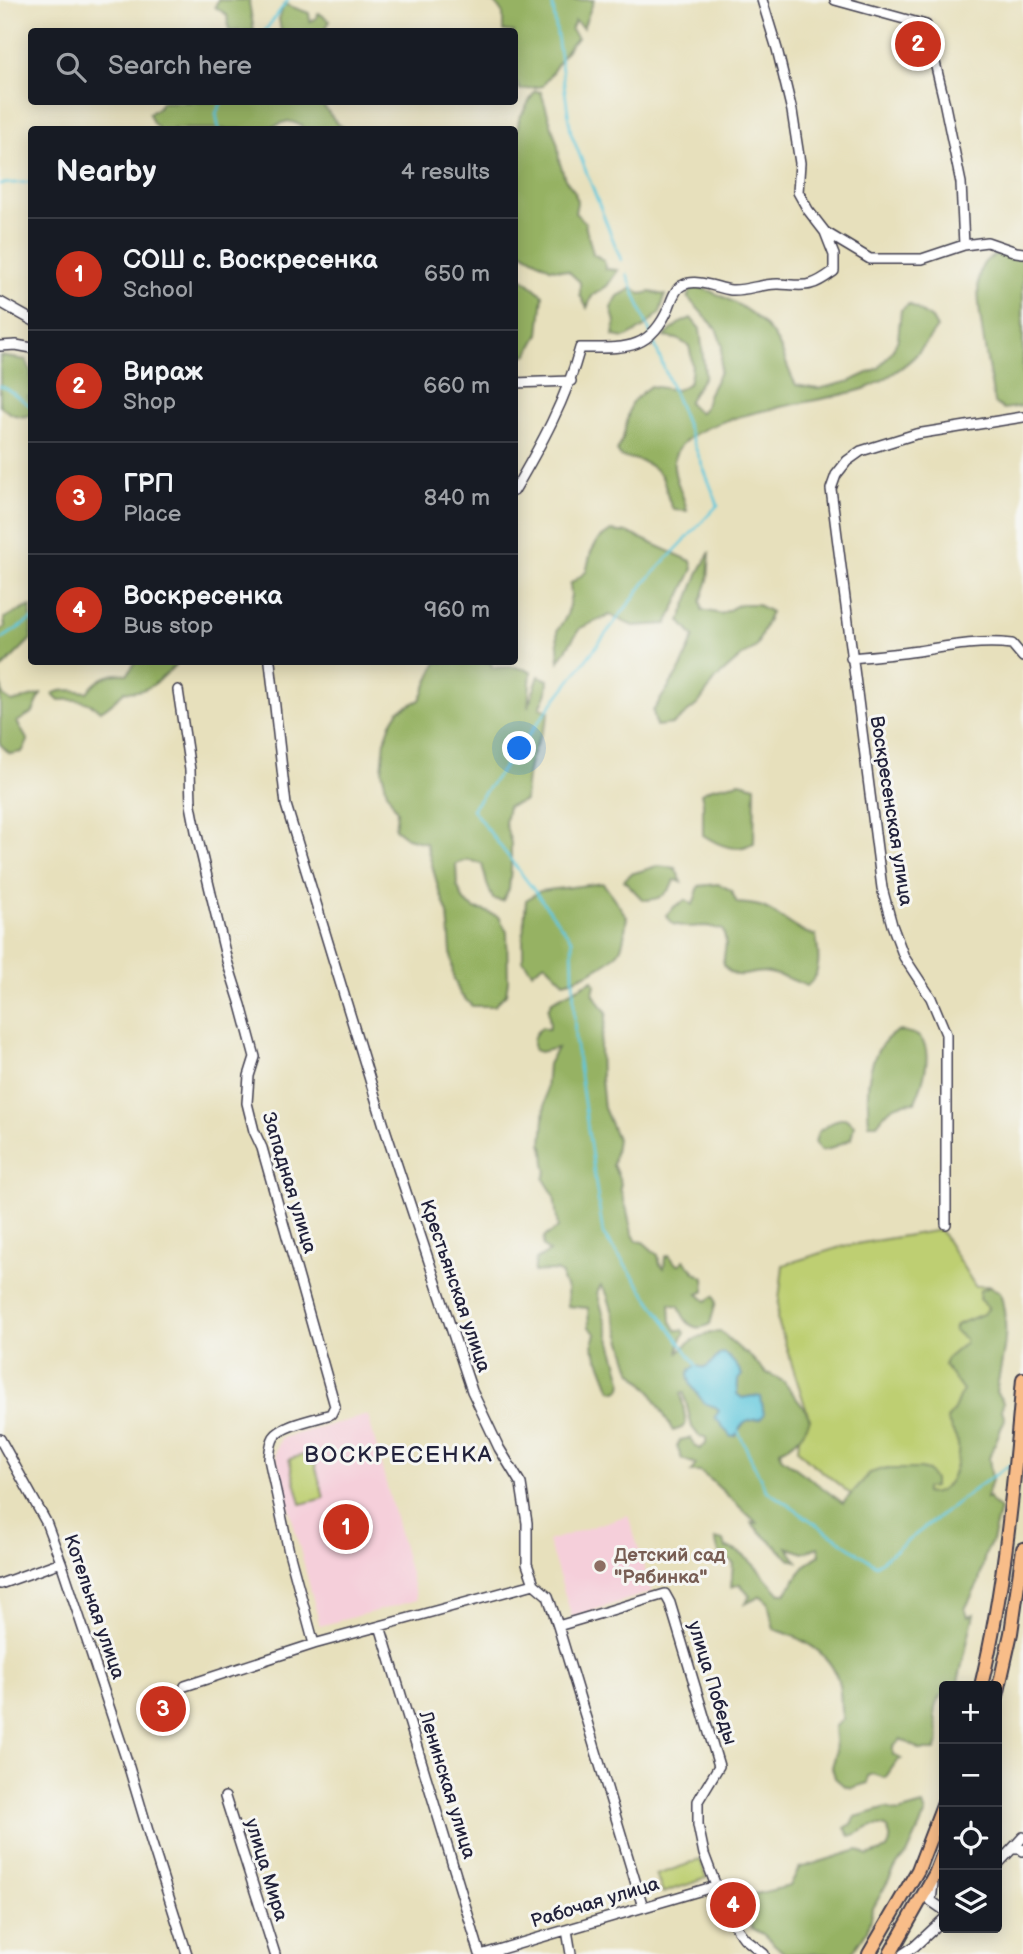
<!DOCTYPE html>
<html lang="en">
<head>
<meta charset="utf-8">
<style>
  body { margin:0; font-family:"Balsamiq Sans",sans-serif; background:#242831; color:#f1f3f6 }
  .controls { position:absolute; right:21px; bottom:21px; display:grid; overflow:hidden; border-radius:7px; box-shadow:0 4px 18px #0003 }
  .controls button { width:63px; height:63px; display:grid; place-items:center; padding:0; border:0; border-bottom:2px solid #363941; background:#171b24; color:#f1f3f6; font:35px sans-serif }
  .you { position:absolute; left:520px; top:749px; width:24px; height:24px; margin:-18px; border:5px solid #fff; border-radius:50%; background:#1a73e8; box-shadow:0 0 0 10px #1a73e833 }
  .badge { display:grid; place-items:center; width:46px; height:46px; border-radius:50%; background:#c8321e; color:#fff; font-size:23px; font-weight:700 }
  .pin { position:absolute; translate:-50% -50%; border:4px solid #fff; box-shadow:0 2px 7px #0006 }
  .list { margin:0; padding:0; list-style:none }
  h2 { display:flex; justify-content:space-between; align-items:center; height:91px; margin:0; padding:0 28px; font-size:30px }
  h2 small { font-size:23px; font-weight:400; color:#9ea1a6 }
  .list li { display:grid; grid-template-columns:46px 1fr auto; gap:21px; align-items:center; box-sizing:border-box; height:112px; padding:0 28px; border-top:2px solid #363941 }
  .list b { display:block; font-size:26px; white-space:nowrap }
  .list p { margin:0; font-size:23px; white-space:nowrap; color:#9ea1a6 }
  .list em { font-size:23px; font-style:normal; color:#9ea1a6 }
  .icon { flex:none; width:38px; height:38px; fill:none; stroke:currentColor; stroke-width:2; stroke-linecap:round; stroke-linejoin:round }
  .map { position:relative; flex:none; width:1023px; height:1954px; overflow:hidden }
  .search { position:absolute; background:#171b24; box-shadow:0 4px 18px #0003; left:28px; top:28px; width:490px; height:77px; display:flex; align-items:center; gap:18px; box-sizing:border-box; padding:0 24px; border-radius:7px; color:#9ea1a6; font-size:26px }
  .panel { position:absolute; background:#171b24; box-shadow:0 4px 18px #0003; left:28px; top:126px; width:490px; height:539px; border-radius:7px }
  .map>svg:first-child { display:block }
  .built { fill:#f5cfda }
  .green { fill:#becf72; stroke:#707856; stroke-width:2 }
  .forest { fill:#96b264; stroke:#5c6a50; stroke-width:2; fill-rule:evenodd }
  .water { fill:#5fc7dc; stroke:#40748c; stroke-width:2 }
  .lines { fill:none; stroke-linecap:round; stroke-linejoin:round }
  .stream { stroke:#5fc7dc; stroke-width:2.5 }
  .minor-casing { stroke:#403e4e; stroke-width:12 }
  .major-casing { stroke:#403e4e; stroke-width:16 }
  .minor { stroke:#fff; stroke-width:9 }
  .major { stroke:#f8bd89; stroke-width:12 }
  .education-dot { fill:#8d6e63; stroke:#f6f6f2; stroke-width:2.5 }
  .labels { text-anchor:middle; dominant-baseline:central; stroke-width:6; stroke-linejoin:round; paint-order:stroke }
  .street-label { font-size:19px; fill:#22223b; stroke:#f6f6f2 }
  .education-label { font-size:19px; font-weight:bold; fill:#785e54; stroke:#f6f6f2; text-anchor:start }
  .quarter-label { font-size:23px; letter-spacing:2px; fill:#22223b; stroke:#f6f6f2 }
</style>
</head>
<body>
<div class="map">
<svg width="1023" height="1954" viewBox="0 0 1023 1954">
  <rect width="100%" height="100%" fill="#f6f6f2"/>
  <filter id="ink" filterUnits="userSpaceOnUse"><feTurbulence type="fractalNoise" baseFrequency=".0143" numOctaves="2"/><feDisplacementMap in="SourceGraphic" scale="14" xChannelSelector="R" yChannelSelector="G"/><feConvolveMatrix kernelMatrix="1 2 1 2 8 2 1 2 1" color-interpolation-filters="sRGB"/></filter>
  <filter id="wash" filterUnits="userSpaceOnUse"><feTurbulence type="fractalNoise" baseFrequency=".00686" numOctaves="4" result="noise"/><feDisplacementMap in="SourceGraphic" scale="28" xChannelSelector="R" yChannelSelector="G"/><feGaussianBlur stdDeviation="1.57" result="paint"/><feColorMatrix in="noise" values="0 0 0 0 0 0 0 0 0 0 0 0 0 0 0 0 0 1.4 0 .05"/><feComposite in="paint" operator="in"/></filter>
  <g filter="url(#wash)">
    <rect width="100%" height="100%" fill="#e7e0bc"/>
    <path class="built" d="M368 1415 417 1600 320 1626 275 1453 281 1438Z
      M628 1515 652 1592 572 1617 548 1541Z"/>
    <path class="green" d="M940 1230 975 1286H991L998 1295 964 1478 938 1508 852 1495 808 1460 798 1450 800 1427 808 1415 777 1318 783 1265 844 1246Z
      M312 1453 324 1498 301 1504 289 1459Z
      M700 1860 707 1878 663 1893 656 1875Z"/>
    <path class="forest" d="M218 0H250L249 3 254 31H229L227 15 215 7Z
      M480 0H594L583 28 575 21 571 30 578 38 570 45 543 86 520 90 515 79 514 32 503 31V14L495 3Z
      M284 4 309 13 310 21 315 19 319 13 330 21 324 31H281L279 19Z
      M535 91 541 92 558 146 559 160 565 179 575 192 577 202 575 213 585 222C586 234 591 242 593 254L604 260 605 269 618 270 607 286 592 296 587 308 580 295V282L568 271 550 268 521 251 515 256V145L519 119Z
      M161 102H319C330 111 333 123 345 129H303L302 125 288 121 265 129H159L153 123 149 114 159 107Z
      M1001 253 1023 260V406L1004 409 994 403C991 375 971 291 981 269 985 259 991 257 1001 253Z
      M515 269 518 275 543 295 539 334 528 354 515 359Z
      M699 287C731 298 766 317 781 349 786 361 789 373 796 385L818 389 851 381 879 368 892 351 898 339 901 310 909 304 932 319 937 328C930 337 924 346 917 354 907 365 882 382 869 387 830 404 681 411 674 460 672 477 684 494 687 511L674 510C667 500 668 496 665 485 660 465 639 459 621 457L617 451 623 438 631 403 650 386 677 390 689 383C693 370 693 359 689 346L677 339 664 337 678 324 691 318 700 329 705 375 688 402 699 413 705 407 708 395 720 372 722 345 716 328 688 298 692 288Z
      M633 288 641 294 651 292 665 295 660 313 643 328 625 338 613 336 615 322 611 308 618 296Z
      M0 356 26 360 31 371V395L28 396 31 402V415C19 419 10 414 0 406Z
      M611 531 629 533 691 561 693 569 667 624 633 626 610 615 580 628 559 661 557 631 567 615 571 595 570 584 586 572 591 552 598 540Z
      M710 552 708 580 701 601 702 610 721 614 740 604H756L771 612 756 647 741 657 716 679 698 704 673 724 656 726 653 711 681 668 694 637 680 621 699 572Z
      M31 606V639L0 670V630L5 627 4 618Z
      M135 662H178C163 677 149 695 125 691 116 698 111 706 100 711 87 699 75 699 58 700L52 694C62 688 76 691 87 692 99 678 110 672 128 674Z
      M437 662H491L492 668 515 667 531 671 528 707 539 676 548 680 547 692 540 708 549 711C548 723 542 731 537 742 528 764 526 778 525 801L508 806 505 823 511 843V868L509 889 503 901 493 899 487 884 482 864 468 860 456 864 457 885 464 901 475 909 485 911 499 917 507 932 508 981 506 994 494 1006H472L460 994 453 977 448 914 438 887 426 843 407 838 395 829 397 811 387 792 382 771 385 740 391 723 399 710 420 700Z
      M0 677 3 696 12 702 41 694 33 712 17 722 28 741 22 752 10 754 0 744Z
      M740 782 755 786 754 843C735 853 720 846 703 835V802L701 793 712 788Z
      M657 866 675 868 682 882 675 880C666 896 661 900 643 900L624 880 631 874Z
      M603 883 627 917C625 927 625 943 619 951 609 965 580 978 564 982L545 963 532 972 523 960V939L526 900 540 891Z
      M718 884 731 890 737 903C746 904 757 904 765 908 784 917 795 931 816 936 819 954 822 974 807 986 795 981 782 975 769 973 747 968 742 986 723 965L726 942 723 930 707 926 687 927 673 924 666 915 675 906 686 900 693 905 699 886Z
      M593 980 595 985 593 993 601 1006 607 1012 600 1046 601 1078 604 1108 617 1139 613 1165 621 1183 620 1188 627 1210 632 1233 637 1241 643 1242 658 1255 660 1265 664 1268 665 1257 669 1255 676 1264H680L684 1260 696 1273 704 1278 705 1291 698 1294 706 1301 714 1296 716 1302 710 1324C693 1334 684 1321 679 1306L670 1304 671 1321 676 1330H683L685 1333 680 1342 678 1354C687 1341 704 1334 720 1331L743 1352 749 1355 766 1373 772 1375 784 1382 806 1411 810 1419C804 1435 795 1443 780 1450L781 1457 843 1503 870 1473 882 1469H920L928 1471 934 1480V1487L925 1488V1493C949 1498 960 1464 958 1444 957 1438 949 1427 947 1419 958 1409 955 1401 963 1391L944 1365 947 1358 965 1343V1339L954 1331 956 1325 983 1314 989 1308 979 1299 980 1290 990 1287 1000 1292C1011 1331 1003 1354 996 1392L1003 1402 1002 1410 1005 1419 989 1458 992 1480 986 1498 989 1497 992 1503 1000 1509 992 1541 985 1555 979 1582 965 1609 968 1616 974 1614 957 1686H944V1693L942 1694C923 1719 948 1727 935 1750H920L901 1739 893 1747V1755L901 1759 897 1761 885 1778 873 1774 868 1776V1783L851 1788 843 1785 835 1778 832 1767 836 1753 834 1727 843 1719C839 1708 842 1696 839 1685 833 1653 802 1638 774 1629L768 1602 761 1596 745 1604 750 1596 740 1584 731 1587 733 1563 719 1553 715 1539 724 1541 726 1548C746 1549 766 1580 779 1593H786C796 1578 804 1563 820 1555L818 1547 803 1553 787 1547 797 1561 790 1559 757 1529 751 1522 757 1523 712 1481 700 1472H691L696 1464 682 1459 677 1447 680 1440 690 1438 694 1444 700 1449 706 1444V1437L699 1436 692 1427 684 1393H681L686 1423 682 1428 673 1431 650 1390 631 1370 607 1294 601 1286 597 1292 622 1380 621 1388 617 1391 611 1390 600 1362 592 1346 596 1334 589 1327 588 1308 568 1306 567 1288 562 1280V1274L556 1271 534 1272 536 1260 549 1252 543 1246 544 1237 558 1228 554 1195 544 1179 547 1171C543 1162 546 1153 542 1144L548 1064 557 1048 540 1052 534 1050C531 1039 534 1034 542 1027L548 1030 550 1026 548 1009 552 1001ZM720 1354 738 1380 737 1394 742 1398 753 1396 760 1419C746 1420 741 1423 736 1436L716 1406 696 1366 705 1368 711 1364Z
      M897 1031C905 1032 914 1032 919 1037 935 1050 922 1086 915 1102 893 1103 890 1107 877 1124H869C867 1097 865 1064 884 1042 887 1038 893 1034 897 1031Z
      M845 1118 854 1125 851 1139 830 1149 820 1151 815 1142 818 1132 836 1120Z
      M923 1805 926 1813 907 1855 898 1863 872 1910 867 1931 851 1954H785L763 1934 752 1928 748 1918 738 1905 743 1897 790 1886 799 1868 858 1850 868 1856 887 1849C892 1841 891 1835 886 1827 867 1822 865 1833 850 1836L845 1828 851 1824 855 1817 887 1808 898 1812Z"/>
    <path class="water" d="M725 1353 737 1366 742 1375 738 1380 737 1394 742 1398 753 1396 761 1397 764 1415 760 1419C746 1420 741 1423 736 1436L731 1437 715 1417 719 1411 716 1407 704 1403 691 1385 688 1376 690 1370 696 1366 705 1368 711 1364 720 1354Z"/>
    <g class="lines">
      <path class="stream" d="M552 0 571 133 621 260
        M264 32 288 0
        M219 130 216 113 222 102
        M0 184 32 182
        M627 274 718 505 647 580 472 809 572 940 575 1040 603 1234 697 1366
        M0 386 7 389 32 407
        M0 640 32 619
        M738 1431 766 1490 876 1565 979 1486 1011 1464"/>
    </g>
  </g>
  <g filter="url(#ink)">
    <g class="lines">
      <g class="minor-casing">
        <path id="minor" d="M835 0 926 25 943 96 961 183 964 245
          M825 232 870 259H922L964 245 987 242 1016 252 1023 253
          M0 302 32 320
          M0 346 16 345 32 348
          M514 383 571 381
          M514 491C541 445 566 400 580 348 623 348 650 352 669 307 672 299 675 288 683 285 697 278 717 288 731 290 747 291 763 283 779 284 788 284 801 287 811 284 819 282 827 276 834 271V255L825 232 808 210 798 192 800 163 792 111 777 49 762 0
          M851 658C874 656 896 654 918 651 949 646 981 640 1012 644L1023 657
          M270 662 286 805 385 1129 472 1391 499 1448 521 1484 527 1523V1564L534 1584 548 1596 558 1626 643 1907
          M178 690 190 770 191 805 196 831 227 961 241 1005 255 1057 249 1076 247 1103 254 1131 262 1148 335 1406 331 1414C316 1419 282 1425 274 1437 270 1444 270 1451 269 1459L289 1552 314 1644
          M946 1224V1034L931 998 904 957 892 925 882 888 831 489 836 475 847 461 861 451 916 434 1023 417
          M0 1439 46 1522 61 1562 128 1764 151 1841 187 1954
          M0 1584 61 1562
          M380 1626 480 1954
          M558 1626 665 1594 670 1603 719 1766 698 1801V1825L704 1854 716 1886 722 1892 733 1923 744 1938 764 1954
          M185 1686 314 1644 534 1584
          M225 1797 275 1954
          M1012 1849 1023 1837
          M997 1865 1012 1849H1022L1023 1851
          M933 1884 931 1901 944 1910
          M567 1930 571 1954
          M484 1954 716 1886
          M903 1954 915 1946 944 1919"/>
      </g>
      <g class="major-casing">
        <path id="major" d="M981 1686C1005 1586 1014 1482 1023 1379
          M997 1696 1011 1633 1023 1549
          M869 1954 918 1870 944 1802
          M890 1954 935 1874 944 1851"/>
      </g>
      <use href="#minor" class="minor"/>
      <use href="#major" class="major"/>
    </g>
  </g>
  <circle class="education-dot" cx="600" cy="1566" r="7"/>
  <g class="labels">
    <g class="street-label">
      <text transform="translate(891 811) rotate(81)">Воскресенская улица</text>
      <text transform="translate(289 1183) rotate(73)">Западная улица</text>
      <text transform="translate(455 1286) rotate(71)">Крестьянская улица</text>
      <text transform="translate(94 1607) rotate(71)">Котельная улица</text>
      <text transform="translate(712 1683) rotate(73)">улица Победы</text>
      <text transform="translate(447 1785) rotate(73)">Ленинская улица</text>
      <text transform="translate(266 1870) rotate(73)">улица Мира</text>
      <text transform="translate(595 1903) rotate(-17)">Рабочая улица</text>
    </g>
    <g class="education-label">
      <text x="614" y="1555">Детский сад<tspan x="614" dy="22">"Рябинка"</tspan></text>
    </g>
    <g class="quarter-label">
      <text x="399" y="1455">ВОСКРЕСЕНКА</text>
    </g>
  </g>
</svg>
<div class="controls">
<button>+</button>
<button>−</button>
<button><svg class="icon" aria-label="locate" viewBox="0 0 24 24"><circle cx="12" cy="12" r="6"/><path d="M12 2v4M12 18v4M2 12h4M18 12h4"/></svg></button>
<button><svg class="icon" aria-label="layers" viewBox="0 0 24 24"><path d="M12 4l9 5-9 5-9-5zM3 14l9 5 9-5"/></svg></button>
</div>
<div class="you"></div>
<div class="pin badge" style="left:346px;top:1527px">1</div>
<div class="pin badge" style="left:918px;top:44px">2</div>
<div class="pin badge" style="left:163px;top:1709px">3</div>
<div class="pin badge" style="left:733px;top:1905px">4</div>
<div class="search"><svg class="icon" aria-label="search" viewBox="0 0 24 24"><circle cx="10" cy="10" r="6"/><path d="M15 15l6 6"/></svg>Search here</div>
<section class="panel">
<h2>Nearby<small>4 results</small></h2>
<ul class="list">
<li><span class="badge">1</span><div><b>СОШ с. Воскресенка</b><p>School</p></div><em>650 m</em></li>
<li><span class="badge">2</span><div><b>Вираж</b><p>Shop</p></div><em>660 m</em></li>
<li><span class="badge">3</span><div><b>ГРП</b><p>Place</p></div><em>840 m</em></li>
<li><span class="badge">4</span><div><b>Воскресенка</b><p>Bus stop</p></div><em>960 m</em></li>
</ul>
</section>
</div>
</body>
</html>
